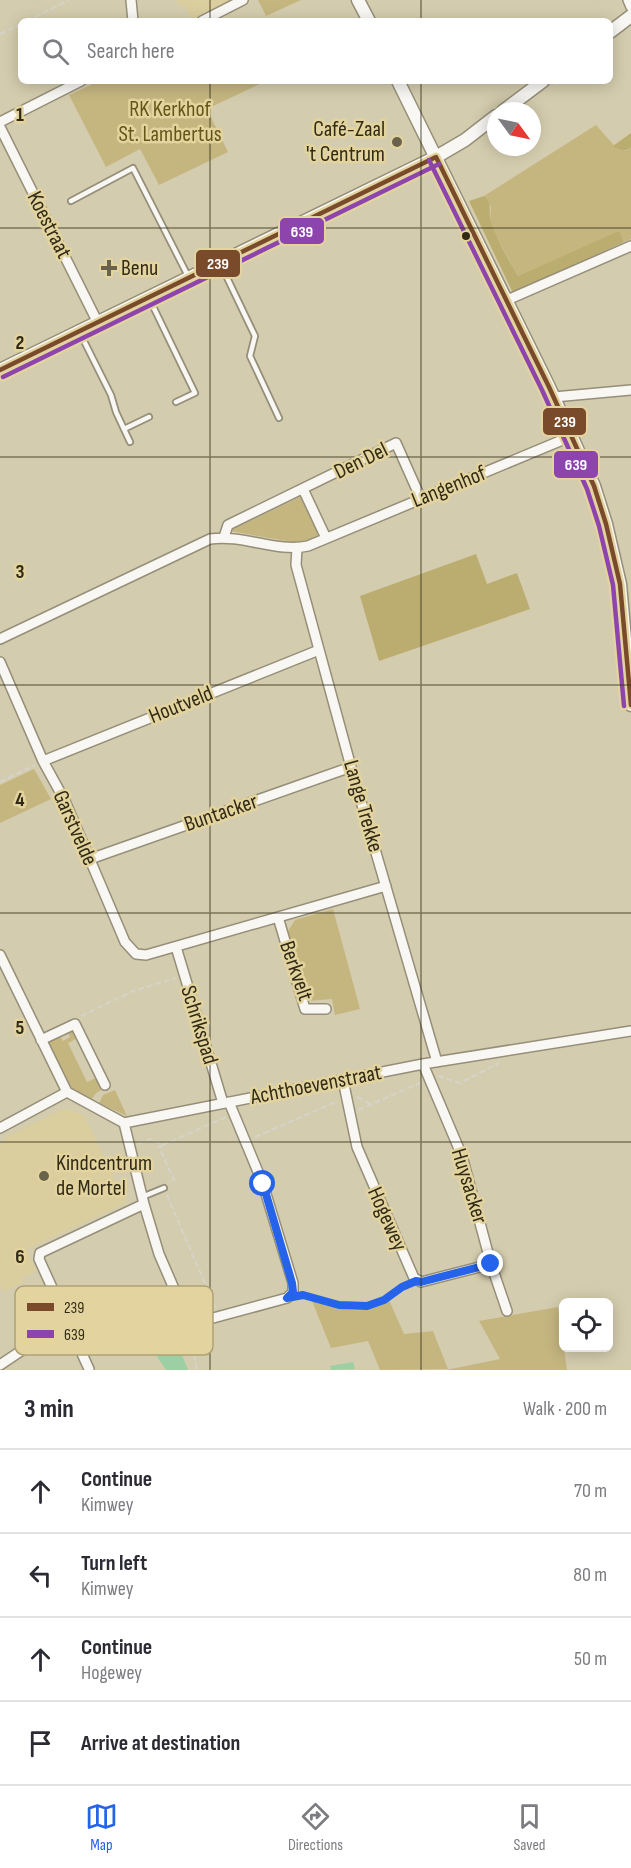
<!DOCTYPE html>
<html lang="en">
<head>
<meta charset="utf-8">
<style>
  body { margin:0; font-family:"Sofia Sans Condensed",sans-serif; background:#f7f7f7; color:#2b2b33 }
  .controls { position:absolute; right:18px; bottom:18px; display:grid; overflow:hidden; border-radius:9px; box-shadow:0 3px 15px #0003 }
  .controls button { width:54px; height:54px; display:grid; place-items:center; padding:0; border:0; border-bottom:2px solid #e1e1e2; background:#fff; color:#2b2b33; font:30px sans-serif }
  .compass { position:absolute; left:487px; top:102px; width:54px; height:54px; border-radius:50%; background:#fff; box-shadow:0 3px 15px #0003; rotate:123deg }
  .stop { position:absolute; width:18px; height:18px; margin:-14px; border:4px solid #2563eb; border-radius:50%; background:#fff }
  .stop.end { background:#2563eb; border-color:#fff; box-shadow:0 2px 6px #0008 }
  .list { margin:0; padding:0; list-style:none }
  h2 { display:flex; justify-content:space-between; align-items:center; height:78px; margin:0; padding:0 24px; font-size:26px }
  h2 small { font-size:20px; font-weight:400; color:#7c7c81 }
  .list li { display:grid; grid-template-columns:39px 1fr auto; gap:18px; align-items:center; box-sizing:border-box; height:84px; padding:0 24px; border-top:2px solid #e1e1e2 }
  .list b { display:block; font-size:22px; white-space:nowrap }
  .list p { margin:0; font-size:20px; white-space:nowrap; color:#7c7c81 }
  .list em { font-size:20px; font-style:normal; color:#7c7c81 }
  .icon { flex:none; width:33px; height:33px; fill:none; stroke:currentColor; stroke-width:2; stroke-linecap:round; stroke-linejoin:round }
  .map { position:relative; flex:none; width:631px; height:1370px; overflow:hidden }
  .search { position:absolute; background:#fff; box-shadow:0 3px 15px #0003; left:18px; right:18px; top:18px; height:66px; display:flex; align-items:center; gap:15px; box-sizing:border-box; padding:0 21px; border-radius:9px; color:#7c7c81; font-size:22px }
  .sheet { height:414px; background:#fff }
  nav { display:flex; justify-content:space-around; align-items:center; box-sizing:border-box; height:84px; border-top:2px solid #e1e1e2; background:#fff; font-size:16px; color:#7c7c81 }
  nav a { display:grid; justify-items:center; gap:3px }
  nav .on { color:#2563eb }
  .map>svg:first-child { display:block }
  .built { fill:#dacd9e }
  .green { fill:#c5b680 }
  .forest { fill:#bbac70 }
  .water { fill:#9cd0a4 }
  .lines { fill:none; stroke-linecap:round; stroke-linejoin:round }
  .service-casing { stroke:#958e78; stroke-width:8 }
  .minor-casing { stroke:#958e78; stroke-width:12 }
  .tertiary-casing { stroke:#958e78; stroke-width:15 }
  .path { stroke:#d6d3c9; stroke-width:2; stroke-dasharray:6 3; stroke-linecap:butt }
  .service { stroke:#f9f7f3; stroke-width:4.5 }
  .minor { stroke:#f9f7f3; stroke-width:9 }
  .tertiary { stroke:#f9f7f3; stroke-width:12 }
  .bus-1-casing { stroke:#e3d49f; stroke-width:9 }
  .bus-2-casing { stroke:#e3d49f; stroke-width:9 }
  .bus-1 { stroke:#7a4b2a; stroke-width:4.5 }
  .bus-2 { stroke:#8e44ad; stroke-width:4.5 }
  .route { stroke:#2563eb; stroke-width:8 }
  .grid { fill:none; stroke:#312b16; stroke-width:1.5; stroke-opacity:0.55 }
  .poi-dot { fill:#6a634b; stroke:#e3d49f; stroke-width:2 }
  .bus-dot { fill:#312b16; stroke:#e3d49f; stroke-width:2 }
  .labels { text-anchor:middle; dominant-baseline:central; stroke-width:5; stroke-linejoin:round; paint-order:stroke }
  .park-label { font-size:22px; fill:#655617; stroke:#e3d49f }
  .poi-label { font-size:22px; fill:#312b16; stroke:#e3d49f; text-anchor:start }
  .street-label { font-size:22px; fill:#312b16; stroke:#e3d49f }
  .key { fill:#e3d49f; stroke:#aea176; stroke-width:1.5 }
  .key-label { font-size:16px; fill:#312b16 }
  .grid-label { font-size:20px; text-anchor:middle; font-weight:bold; fill:#312b16; stroke:#e3d49f; stroke-width:5; stroke-linejoin:round; paint-order:stroke }
  .line-badge { stroke:#e3d49f; stroke-width:2 }
  .badge-label { font-size:16px; text-anchor:middle; font-weight:bold; fill:#fff }
</style>
</head>
<body>
<div class="map">
<svg width="631" height="1370" viewBox="0 0 631 1370">
  <rect width="100%" height="100%" fill="#d4ccae"/>
  <path class="built" d="M176 0H232L193 21 184 5 180 7Z
    M69 1109 84 1116 126 1203 27 1249 36 1271 22 1278 24 1282 3 1292 0 1285V1145L4 1143 5 1138 59 1111Z"/>
  <path class="green" d="M258 0H301L266 16Z
    M99 81H266L207 109 228 152 159 185 140 149 106 167 69 95Z
    M596 125 618 150 626 151 631 147V239L624 242 619 232 518 276 496 236 490 220 491 207 484 196Z
    M302 496 320 535 303 542H292L231 531V530Z
    M34 769 51 799 0 823V785Z
    M333 909 360 1009 335 1015 332 999 309 1001 288 931 295 920Z
    M71 1031 75 1032 76 1039 68 1043 87 1082 96 1078 101 1090 96 1093 92 1099 73 1090 69 1085 48 1042 60 1036 63 1041 70 1037 68 1032Z
    M115 1090 127 1116 99 1103 103 1095Z
    M389 1300 404 1334 433 1331 448 1369 380 1370 368 1341 331 1348 312 1301C341 1307 360 1319 389 1300Z
    M558 1307 567 1370H446L500 1359 479 1321Z"/>
  <path class="forest" d="M631 133V147C624 153 620 151 613 146Z
    M484 196C494 205 487 211 491 222 497 241 508 258 518 276L619 231 624 242 513 293 469 201Z
    M476 554 487 584 517 573 530 609 379 661 360 596Z"/>
  <path class="water" d="M173 1332 188 1370H166L150 1346Z
    M353 1362 355 1369 331 1370 330 1366Z"/>
  <g class="lines">
    <g class="service-casing">
      <path id="service" d="M71 201 133 168 188 276
        M220 263 255 336 250 356 279 418
        M149 298 195 393 176 402
        M80 333 111 395 116 412 130 442
        M124 429 149 417
        M142 1197 164 1188"/>
    </g>
    <g class="minor-casing">
      <path id="minor" d="M131 0 133 21
        M628 0 631 7
        M202 21 243 0
        M0 122 81 81
        M0 127 98 323
        M507 300 631 246
        M554 397 631 390
        M303 489 326 538
        M224 537 228 525 396 443 421 499
        M297 548 296 565 351 767 437 1062
        M0 639 210 539C243 534 277 553 308 546L572 436
        M0 662 43 761 65 801 125 942 136 954 146 955 386 886
        M43 761 319 650
        M90 859 351 767
        M278 917 305 1009H326
        M176 947 223 1103
        M0 955 67 1092 124 1123 423 1064 631 1031
        M41 1040 75 1024 105 1085
        M423 1064 462 1156 491 1264 507 1311
        M343 1080 357 1147 414 1278 421 1282 491 1264
        M124 1123 144 1204 159 1254 185 1314 192 1320 202 1321 287 1298 293 1292V1283L263 1184 229 1102
        M0 1128 67 1092
        M0 1365 67 1320
        M89 1369 39 1259 40 1253 144 1204"/>
    </g>
    <g class="tertiary-casing">
      <path id="tertiary" d="M358 0 369 21
        M610 32 631 16
        M398 81 549 387 594 486 606 524 620 584 631 705
        M503 111 543 81
        M0 370 436 157 465 140 496 116"/>
    </g>
    <path class="path" d="M27 21 69 0
      M0 34 21 24
      M555 85 560 81
      M0 782 35 765
      M81 1016 133 991 176 978
      M438 1076 460 1083 499 1063
      M357 1097 371 1104
      M358 1110 422 1082
      M255 1137 338 1101
      M138 1144 150 1139 163 1145 226 1117
      M163 1145 159 1147 174 1180 169 1182
      M167 1195 216 1309
      M302 1295C329 1300 357 1316 385 1300 393 1295 400 1288 408 1284
      M192 1328 191 1338 197 1370"/>
    <use href="#service" class="service"/>
    <use href="#minor" class="minor"/>
    <use href="#tertiary" class="tertiary"/>
    <g class="bus-1-casing">
      <path id="bus-1" d="M436 157 549 387 594 486 606 524 620 584 631 705
        M0 370 436 157"/>
    </g>
    <g class="bus-2-casing">
      <path id="bus-2" d="M429 160 542 390 587 489 599 526 613 585 624 706
        M3 377 439 164"/>
    </g>
    <use href="#bus-1" class="bus-1"/>
    <use href="#bus-2" class="bus-2"/>
  </g>
  <g class="lines">
    <path class="route" d="M263 1184 292 1283 293 1292 287 1298 303 1295 339 1305 367 1306 384 1300 402 1287 416 1281 421 1282 491 1264"/>
  </g>
  <path class="grid" d="M210 0V21M421 0V21M210 81V1370M421 81V1370M0 228H631M0 457H631M0 685H631M0 913H631M0 1142H631"/>
  <g class="poi-dot">
    <circle cx="397" cy="142" r="6"/>
    <path d="M106 259h6v6h6v6h-6v6h-6v-6h-6v-6h6z"/>
    <circle cx="44" cy="1176" r="6"/>
  </g>
  <circle class="bus-dot" cx="466" cy="236" r="5"/>
  <g class="labels">
    <g class="park-label">
      <text x="170" y="109">RK Kerkhof<tspan x="170" dy="25">St. Lambertus</tspan></text>
    </g>
    <g class="poi-label">
      <text x="385" y="129" text-anchor="end">Café-Zaal<tspan x="385" dy="25">'t Centrum</tspan></text>
      <text x="121" y="268">Benu</text>
      <text x="56" y="1163">Kindcentrum<tspan x="56" dy="25">de Mortel</tspan></text>
    </g>
    <g class="street-label">
      <text transform="translate(49 225) rotate(63)">Koestraat</text>
      <text transform="translate(361 461) rotate(-26)">Den Del</text>
      <text transform="translate(449 487) rotate(-22)">Langenhof</text>
      <text transform="translate(181 705) rotate(-22)">Houtveld</text>
      <text transform="translate(363 806) rotate(74)">Lange Trekke</text>
      <text transform="translate(221 813) rotate(-19)">Buntacker</text>
      <text transform="translate(75 828) rotate(66)">Garstvelde</text>
      <text transform="translate(296 971) rotate(71)">Berkvelt</text>
      <text transform="translate(199 1025) rotate(73)">Schrikspad</text>
      <text transform="translate(316 1085) rotate(-11)">Achthoevenstraat</text>
      <text transform="translate(469 1186) rotate(73)">Huysacker</text>
      <text transform="translate(387 1219) rotate(66)">Hogewey</text>
    </g>
  </g>
  <rect x="15" y="1286" width="198" height="69" rx="9" class="key"/>
  <rect x="27" y="1303" width="27" height="8" fill="#7a4b2a"/>
  <rect x="27" y="1330" width="27" height="8" fill="#8e44ad"/>
  <g class="key-label">
    <text x="64" y="1313">239</text>
    <text x="64" y="1340">639</text>
  </g>
  <g class="grid-label">
    <text x="20" y="121">1</text>
    <text x="20" y="349">2</text>
    <text x="20" y="578">3</text>
    <text x="20" y="806">4</text>
    <text x="20" y="1034">5</text>
    <text x="20" y="1263">6</text>
  </g>
  <g class="line-badge">
    <rect x="279" y="217" width="46" height="28" rx="6" fill="#8e44ad"/>
    <rect x="195" y="249" width="46" height="29" rx="6" fill="#7a4b2a"/>
    <rect x="542" y="407" width="45" height="29" rx="6" fill="#7a4b2a"/>
    <rect x="553" y="450" width="46" height="29" rx="6" fill="#8e44ad"/>
  </g>
  <g class="badge-label">
    <text x="302" y="237">639</text>
    <text x="218" y="269">239</text>
    <text x="565" y="427">239</text>
    <text x="576" y="470">639</text>
  </g>
</svg>
<div class="controls">
<button><svg class="icon" aria-label="locate" viewBox="0 0 24 24"><circle cx="12" cy="12" r="6"/><path d="M12 2v4M12 18v4M2 12h4M18 12h4"/></svg></button>
</div>
<svg class="compass" viewBox="-18 -18 36 36"><path d="M0-13l5 13h-10z" fill="#e53935"/><path d="M0 13l5-13h-10z" fill="#7c7c81"/></svg>
<div class="stop" style="left:263px;top:1184px"></div>
<div class="stop end" style="left:491px;top:1264px"></div>
<div class="search"><svg class="icon" aria-label="search" viewBox="0 0 24 24"><circle cx="10" cy="10" r="6"/><path d="M15 15l6 6"/></svg>Search here</div>
</div>
<section class="sheet">
<h2>3 min<small>Walk · 200 m</small></h2>
<ul class="list">
<li><svg class="icon" aria-label="ahead" viewBox="0 0 24 24"><path d="M12 20V5M6 11l6-6 6 6"/></svg><div><b>Continue</b><p>Kimwey</p></div><em>70 m</em></li>
<li><svg class="icon" aria-label="left" viewBox="0 0 24 24"><path d="M17 20v-9H6M10 6l-5 5 5 5"/></svg><div><b>Turn left</b><p>Kimwey</p></div><em>80 m</em></li>
<li><svg class="icon" aria-label="ahead" viewBox="0 0 24 24"><path d="M12 20V5M6 11l6-6 6 6"/></svg><div><b>Continue</b><p>Hogewey</p></div><em>50 m</em></li>
<li><svg class="icon" aria-label="arrive" viewBox="0 0 24 24"><path d="M6 21V4h12l-3 4 3 4H6"/></svg><div><b>Arrive at destination</b></div></li>
</ul>
</section>
<nav>
<a class="on"><svg class="icon" aria-label="map" viewBox="0 0 24 24"><path d="M3 6l6-2 6 2 6-2v14l-6 2-6-2-6 2zM9 4v14M15 6v14"/></svg>Map</a>
<a><svg class="icon" aria-label="directions" viewBox="0 0 24 24"><path d="M12 3l9 9-9 9-9-9zM9 14v-3h6M13 9l2 2-2 2"/></svg>Directions</a>
<a><svg class="icon" aria-label="saved" viewBox="0 0 24 24"><path d="M7 4h10v16l-5-4-5 4z"/></svg>Saved</a>
</nav>
</body>
</html>
